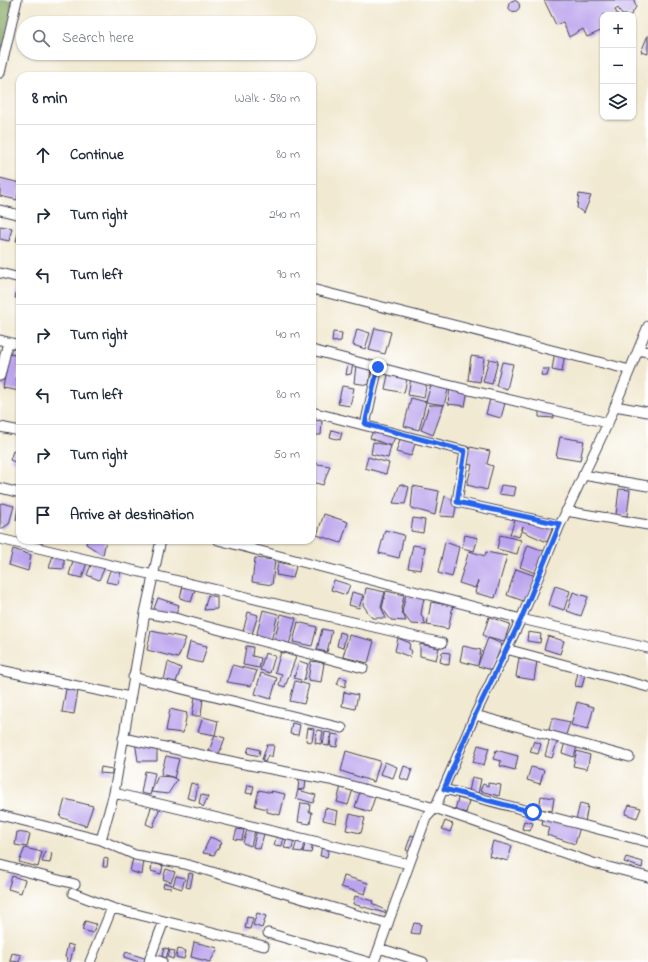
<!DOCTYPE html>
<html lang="en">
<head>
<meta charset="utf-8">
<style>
  body { margin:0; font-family:"Indie Flower",sans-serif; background:#f6f6f7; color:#1f2937 }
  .controls { position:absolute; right:12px; top:12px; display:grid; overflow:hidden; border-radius:8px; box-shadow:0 1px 3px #0004 }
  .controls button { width:36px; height:36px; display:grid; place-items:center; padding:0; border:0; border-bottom:1px solid #e0e1e3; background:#fff; color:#1f2937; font:20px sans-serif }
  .stop { position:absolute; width:12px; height:12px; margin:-9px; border:3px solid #2563eb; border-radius:50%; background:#fff }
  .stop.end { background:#2563eb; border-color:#fff; box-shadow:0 1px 4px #0008 }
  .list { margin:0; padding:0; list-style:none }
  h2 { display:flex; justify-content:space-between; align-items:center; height:52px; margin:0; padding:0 16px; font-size:17px }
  h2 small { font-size:13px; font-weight:400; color:#747a83 }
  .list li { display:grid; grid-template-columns:26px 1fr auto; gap:12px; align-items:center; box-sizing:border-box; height:60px; padding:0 16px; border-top:1px solid #e0e1e3 }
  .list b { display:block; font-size:15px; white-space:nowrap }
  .list em { font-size:13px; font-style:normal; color:#747a83 }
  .icon { flex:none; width:22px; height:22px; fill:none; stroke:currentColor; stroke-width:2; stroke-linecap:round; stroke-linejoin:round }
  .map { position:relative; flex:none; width:648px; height:962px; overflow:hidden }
  .search { position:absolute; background:#fff; box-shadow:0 1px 3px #0004; left:16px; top:16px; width:300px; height:44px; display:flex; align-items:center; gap:10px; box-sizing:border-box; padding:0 14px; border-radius:22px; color:#747a83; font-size:15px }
  .panel { position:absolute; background:#fff; box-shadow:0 1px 3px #0004; left:16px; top:72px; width:300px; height:472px; border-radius:12px }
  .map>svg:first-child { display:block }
  .forest { fill:#80a65c; stroke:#51644c }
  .building { fill:#bba4ed }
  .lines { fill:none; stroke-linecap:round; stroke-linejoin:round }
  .street-casing { stroke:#414052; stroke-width:11 }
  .street { stroke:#fff; stroke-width:9 }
  .route { stroke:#2563eb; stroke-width:5 }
</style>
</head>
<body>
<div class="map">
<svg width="648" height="962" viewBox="0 0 648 962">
  <rect width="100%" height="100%" fill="#fff"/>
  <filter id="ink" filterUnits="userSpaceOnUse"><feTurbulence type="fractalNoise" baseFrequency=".025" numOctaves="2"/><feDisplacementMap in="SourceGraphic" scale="8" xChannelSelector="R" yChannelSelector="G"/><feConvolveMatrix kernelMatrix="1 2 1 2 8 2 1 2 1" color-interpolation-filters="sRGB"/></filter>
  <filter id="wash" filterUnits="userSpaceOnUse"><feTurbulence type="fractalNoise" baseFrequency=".012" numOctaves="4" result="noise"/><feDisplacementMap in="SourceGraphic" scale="16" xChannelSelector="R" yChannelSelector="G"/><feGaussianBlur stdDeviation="0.9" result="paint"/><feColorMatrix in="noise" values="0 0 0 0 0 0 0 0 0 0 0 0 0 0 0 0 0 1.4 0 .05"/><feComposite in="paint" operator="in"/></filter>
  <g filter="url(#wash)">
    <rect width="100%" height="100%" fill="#f1e9d1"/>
    <path class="forest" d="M0 0H13L0 60Z"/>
    <g id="blocks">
      <path class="building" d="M544 0H634L636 7 631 15H622L618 8 615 10 618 15H603V30L587 37 583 29 569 37 563 22 556 25Z
        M508.5 6a5.5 5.5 0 1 1 11 0a5.5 5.5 0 1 1-11 0Z
        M648 35V54L641 52Z
        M0 178 20 183 17 200 0 196Z
        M579 194 591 196 584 213 577 208Z
        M0 226 12 228 9 241 0 239Z
        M20 226V241H16Z
        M18 285H20V299L15 298Z
        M375 328 391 332 385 354 369 350Z
        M357 329 370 333 365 349 353 345Z
        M333 332 342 333 341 341 332 342Z
        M555 351 565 352 562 372 552 370Z
        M9 354 20 356 17 380H20V391L3 388Z
        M471 356 484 358 480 382 468 380Z
        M489 359 498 361 492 384 483 382Z
        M502 362 513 364 507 389 496 386Z
        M348 363H353L351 374 346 375Z
        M356 365 371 368 369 385 354 383Z
        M543 369H549L547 376 541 375Z
        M389 370 408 374 404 393 385 389Z
        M411 378 427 380 424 398 408 395Z
        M432 381 449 386 444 405 433 435 421 430 429 405H444L426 402Z
        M342 386 354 388 350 406 338 404Z
        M450 388 468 390 465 406 448 404Z
        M411 398 426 402 419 430 404 426Z
        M490 399 505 403 501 418 486 414Z
        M539 409 554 413V418L539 417Z
        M312 420 322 421 321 435H312Z
        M332 430 342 433 340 440 330 437Z
        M373 431 397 433 391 446 370 438Z
        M402 434 417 438 411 456 396 452Z
        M560 437 584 441 580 461 556 457Z
        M373 442 391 446 388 458 371 454Z
        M470 447 490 451 487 464 493 466 487 490 467 485 472 465 467 464Z
        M13 451 20 454V464L10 460Z
        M368 457 389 463 386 474 365 468Z
        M312 463 330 466 323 485 312 482Z
        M400 484 409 487 405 504 393 503Z
        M501 485 516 487 514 496 499 494Z
        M413 486 439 491 435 515 411 508Z
        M619 489 630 490 627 516 616 515Z
        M445 496 457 502 454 517 440 516Z
        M2 503 14 506 9 524 1 529 0 504Z
        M18 506H20V521L16 520Z
        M324 514 348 522 341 543 317 535Z
        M516 517 553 527 547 542 522 531 523 526 519 537 510 534Z
        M413 518 425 520 423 533 411 531Z
        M385 530 404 535 399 558 379 553Z
        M465 535 478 538 474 551 462 548Z
        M500 535 521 540 517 554 497 549Z
        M87 540H106L103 555 86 544Z
        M445 542 459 547 452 577 438 573Z
        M413 545 425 547 421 570 408 568Z
        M528 545 544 551 535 573 520 567Z
        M13 549 31 555 28 571 9 565Z
        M469 551 485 556 486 552 507 556 495 598 475 593 478 581 475 588 459 583Z
        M53 555 64 559V569L49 568Z
        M74 558 87 562 82 578 69 575Z
        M255 558 275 560 272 585 252 582Z
        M93 560 107 563 99 580 87 575Z
        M278 562 296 566 293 578 276 575Z
        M112 565 122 567 118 584 106 582Z
        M516 569 536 576 526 602 507 595Z
        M334 580 350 585 346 595 331 590Z
        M183 586 195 590 191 602 180 598Z
        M555 586 570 591 564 610 549 605Z
        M366 588 385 592 381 607 386 618H372L363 605Z
        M386 591 404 595 401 609 406 621 391 620 382 608Z
        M352 592 363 595 359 608 349 605Z
        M573 592 588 597 581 616 567 611Z
        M406 594 424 598 421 614 426 625 411 624 402 612Z
        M208 595 217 597V609L204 610Z
        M158 598 179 605 175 618 153 611Z
        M431 602 453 606 448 629 427 625Z
        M263 610 278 614 271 641 256 637Z
        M248 612 258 615 252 634 243 632Z
        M281 614 296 618 289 645 274 641Z
        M489 617 510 624 504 642 488 638 502 644 492 670 460 661 463 646 481 650 478 665 488 638 483 635Z
        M298 622 317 627 312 646 293 642Z
        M322 629 332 631 327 652 317 650Z
        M151 631 186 638 178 658 147 650Z
        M340 632 346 634 343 648 337 646Z
        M528 632 541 634 540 643 527 641Z
        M349 635 374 641 368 663 343 657Z
        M548 636 564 641 560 654 544 649Z
        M398 638 410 643 409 649 412 651 410 657 395 651Z
        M190 642 207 646 202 663 186 659Z
        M420 644 439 648 436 660 420 656Z
        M246 646 253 647 252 656 261 658 259 668 243 665Z
        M281 652 296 657 285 687 279 685 282 674 275 672Z
        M442 652 450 653 449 665 440 662Z
        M265 653 275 656 270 673 260 670Z
        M519 658 537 661 534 680 516 677Z
        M299 661 308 664 304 681 294 678Z
        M311 661 324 663 321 682 308 680Z
        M168 662 181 668 176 682 164 680Z
        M232 665 257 671 251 686 227 682Z
        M578 672 585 674 582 687 575 686Z
        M261 673 277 678 271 699 255 694Z
        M340 677 347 679 345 687 337 684Z
        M295 681 309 685 304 704 290 701Z
        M66 689 78 691 74 714 62 712Z
        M344 692 358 695 355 709 342 706Z
        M195 697 203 698 201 716H192Z
        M577 702 594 707 588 729 571 725Z
        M170 709 187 713 183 733 166 731Z
        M203 717 218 721 215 735 198 732Z
        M552 718 570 722 566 735 549 730Z
        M292 723 300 725 298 735 290 734Z
        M308 728 314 729 312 742 306 741Z
        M317 730 323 731 321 744 315 743Z
        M325 732 331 733 329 746 323 745Z
        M332 734 339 735 337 747 330 746Z
        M215 735 225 738 219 754 209 751Z
        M550 738 558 740 552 758 545 756Z
        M135 741H157V761H138Z
        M534 741 541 744 538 754 530 752Z
        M565 742 577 746 574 757 562 753Z
        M267 745H274L272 757 268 755 265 762 262 760Z
        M478 745 489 748 484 765 473 762Z
        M249 747 260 750 259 756 247 753Z
        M496 750 518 756 515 770 500 766 501 761 493 759Z
        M346 751 380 761 374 782 341 771Z
        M577 751 590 755 587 769 573 766Z
        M166 756 179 759 174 778 172 777 177 780 168 794 151 792 150 795 141 793 145 771 155 773 151 792 158 776 172 777 161 774Z
        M385 762 397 767 393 778 380 774Z
        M404 766 412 769 408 781 400 778Z
        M101 767 112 769V774L100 773Z
        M531 767 544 770 540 784 527 780Z
        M472 777 481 779 478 794 469 792Z
        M299 778H306L305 789 298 790Z
        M191 783 198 785 195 800 187 798Z
        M488 783 501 785 499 796 480 791 483 784 488 786Z
        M248 785 254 786 252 794 246 793Z
        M341 786 353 789 348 805 337 802Z
        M361 789 376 794 370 812 355 807Z
        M259 790 272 793 271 791 285 794 280 815 267 812V809L255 806Z
        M298 790 316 795 313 803 296 798Z
        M201 794 208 797 203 807 199 803Z
        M541 796 554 798 552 811 539 809Z
        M458 798 469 801 466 813 455 810Z
        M65 799 93 806 86 826 60 817Z
        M301 803 310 804 309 812H312L310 824 298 822Z
        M580 803 588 805 585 822 576 820Z
        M152 804 160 807 153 827 146 824Z
        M629 805 641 808 637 818 625 814Z
        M325 808 338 811 336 823 323 820Z
        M350 814 365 818 361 833 346 830Z
        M543 818 580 827 575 844 547 835 549 827 542 825Z
        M445 821 453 824 450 832 442 829Z
        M524 821 533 823 530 831 522 829Z
        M248 826 255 830 251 846 243 843Z
        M237 829 244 830 242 840 234 839Z
        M257 829 264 834 260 849 253 847Z
        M17 832 30 834 27 847 15 845Z
        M277 835 284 836 282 846 274 845Z
        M411 835 416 837 410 852 406 850Z
        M210 837 222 842 214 855 203 853Z
        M287 837 294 839 292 849 284 848Z
        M297 840 304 842 302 852 294 851Z
        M306 841 313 843 311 853 303 852Z
        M493 841 512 846 508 861 489 856Z
        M322 846 329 847 327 857 320 856Z
        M25 848 42 852 38 867 19 862Z
        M45 852 52 853 50 863 42 862Z
        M626 857 643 862 642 868 624 862Z
        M104 858 108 859 107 867H103Z
        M133 858 144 860 142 875 130 871Z
        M152 863 163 866 161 874 151 871Z
        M166 869 175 872 171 882 163 879Z
        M189 873 193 874 190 888 186 887Z
        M12 876 25 880 21 893 8 889Z
        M176 876 185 878 182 889 173 886Z
        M344 876 368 883 365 894 341 887Z
        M164 883 172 885 171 888 163 887Z
        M355 896 373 901 372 903 386 911 385 913 353 904Z
        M257 913 266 916 262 928 253 925Z
        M247 917 253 918 250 929 245 928Z
        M85 921 96 924 93 933 82 930Z
        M414 923 421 924 419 934 411 933Z
        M194 942 218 948 210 962 191 957Z
        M68 944 74 946 70 962H67L68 958 65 957Z
        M164 948 169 949 166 958 162 956Z
        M178 949 186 951 184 959 176 957Z
        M170 950 175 951 173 959 168 957Z
        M126 952 147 959 146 962H139L124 957Z
        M12 953 21 955 19 962 10 961Z"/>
    </g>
  </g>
  <g filter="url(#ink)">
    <use href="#blocks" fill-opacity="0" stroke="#414052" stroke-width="1"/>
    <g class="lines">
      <g class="street-casing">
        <path id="street" d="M0 73 17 0
          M0 210 20 215
          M0 273 20 278
          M312 289 630 370
          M0 340 20 345
          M312 350 427 380 608 423
          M638 350 648 352
          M0 376 8 342
          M615 406 648 412
          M312 412 465 451 457 502 560 525
          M365 425 378 367
          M0 427 20 431
          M583 475 648 486
          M0 488 20 493
          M566 511 648 525
          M0 539 442 643
          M218 540 521 619 648 648
          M145 613 175 618 363 668
          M506 649 648 687
          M0 670 130 697
          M133 677 342 728
          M475 715 629 757
          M123 738 239 763 330 780 435 808 593 863 648 877
          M444 789 648 842
          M114 793 409 864
          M0 815 101 840 114 793 145 613 161 540
          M101 840 135 855 185 864 388 924
          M0 865 75 884
          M73 893 112 908 264 946
          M268 933 368 962
          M379 948 423 962
          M150 958 164 921
          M90 962 112 908
          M149 962 150 958 162 962
          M374 962 426 818 435 808 475 715 521 619 560 525 608 423 648 326"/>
      </g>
      <use href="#street" class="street"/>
    </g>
  </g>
  <g class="lines" filter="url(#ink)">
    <path class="route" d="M378 367 365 424 465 451 457 502 560 524 521 619 475 715 444 789 533 812"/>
  </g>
</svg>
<div class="controls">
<button>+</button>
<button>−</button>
<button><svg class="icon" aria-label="layers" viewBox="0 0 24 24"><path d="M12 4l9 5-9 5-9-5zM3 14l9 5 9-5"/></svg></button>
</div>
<div class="stop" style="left:533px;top:812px"></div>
<div class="stop end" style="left:378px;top:367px"></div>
<div class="search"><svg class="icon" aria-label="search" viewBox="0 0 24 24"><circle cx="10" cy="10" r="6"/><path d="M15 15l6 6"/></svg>Search here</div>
<section class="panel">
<h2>8 min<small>Walk · 580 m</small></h2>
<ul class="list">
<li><svg class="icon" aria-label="ahead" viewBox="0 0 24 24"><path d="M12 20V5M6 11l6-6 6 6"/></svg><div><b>Continue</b></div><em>80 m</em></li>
<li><svg class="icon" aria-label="right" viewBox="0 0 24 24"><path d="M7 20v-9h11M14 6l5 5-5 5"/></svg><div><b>Turn right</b></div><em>240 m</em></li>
<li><svg class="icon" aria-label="left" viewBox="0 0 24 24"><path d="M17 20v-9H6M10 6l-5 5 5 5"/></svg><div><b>Turn left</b></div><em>90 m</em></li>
<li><svg class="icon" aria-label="right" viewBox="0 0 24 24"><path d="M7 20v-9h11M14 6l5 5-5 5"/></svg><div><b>Turn right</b></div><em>40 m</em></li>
<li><svg class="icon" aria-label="left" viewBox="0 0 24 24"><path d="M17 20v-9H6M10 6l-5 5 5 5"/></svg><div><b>Turn left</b></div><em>80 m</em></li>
<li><svg class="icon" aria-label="right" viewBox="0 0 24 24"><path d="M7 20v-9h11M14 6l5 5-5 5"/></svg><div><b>Turn right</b></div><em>50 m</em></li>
<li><svg class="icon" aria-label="arrive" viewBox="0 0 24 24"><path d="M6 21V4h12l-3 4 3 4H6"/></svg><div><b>Arrive at destination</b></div></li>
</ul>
</section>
</div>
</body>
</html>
